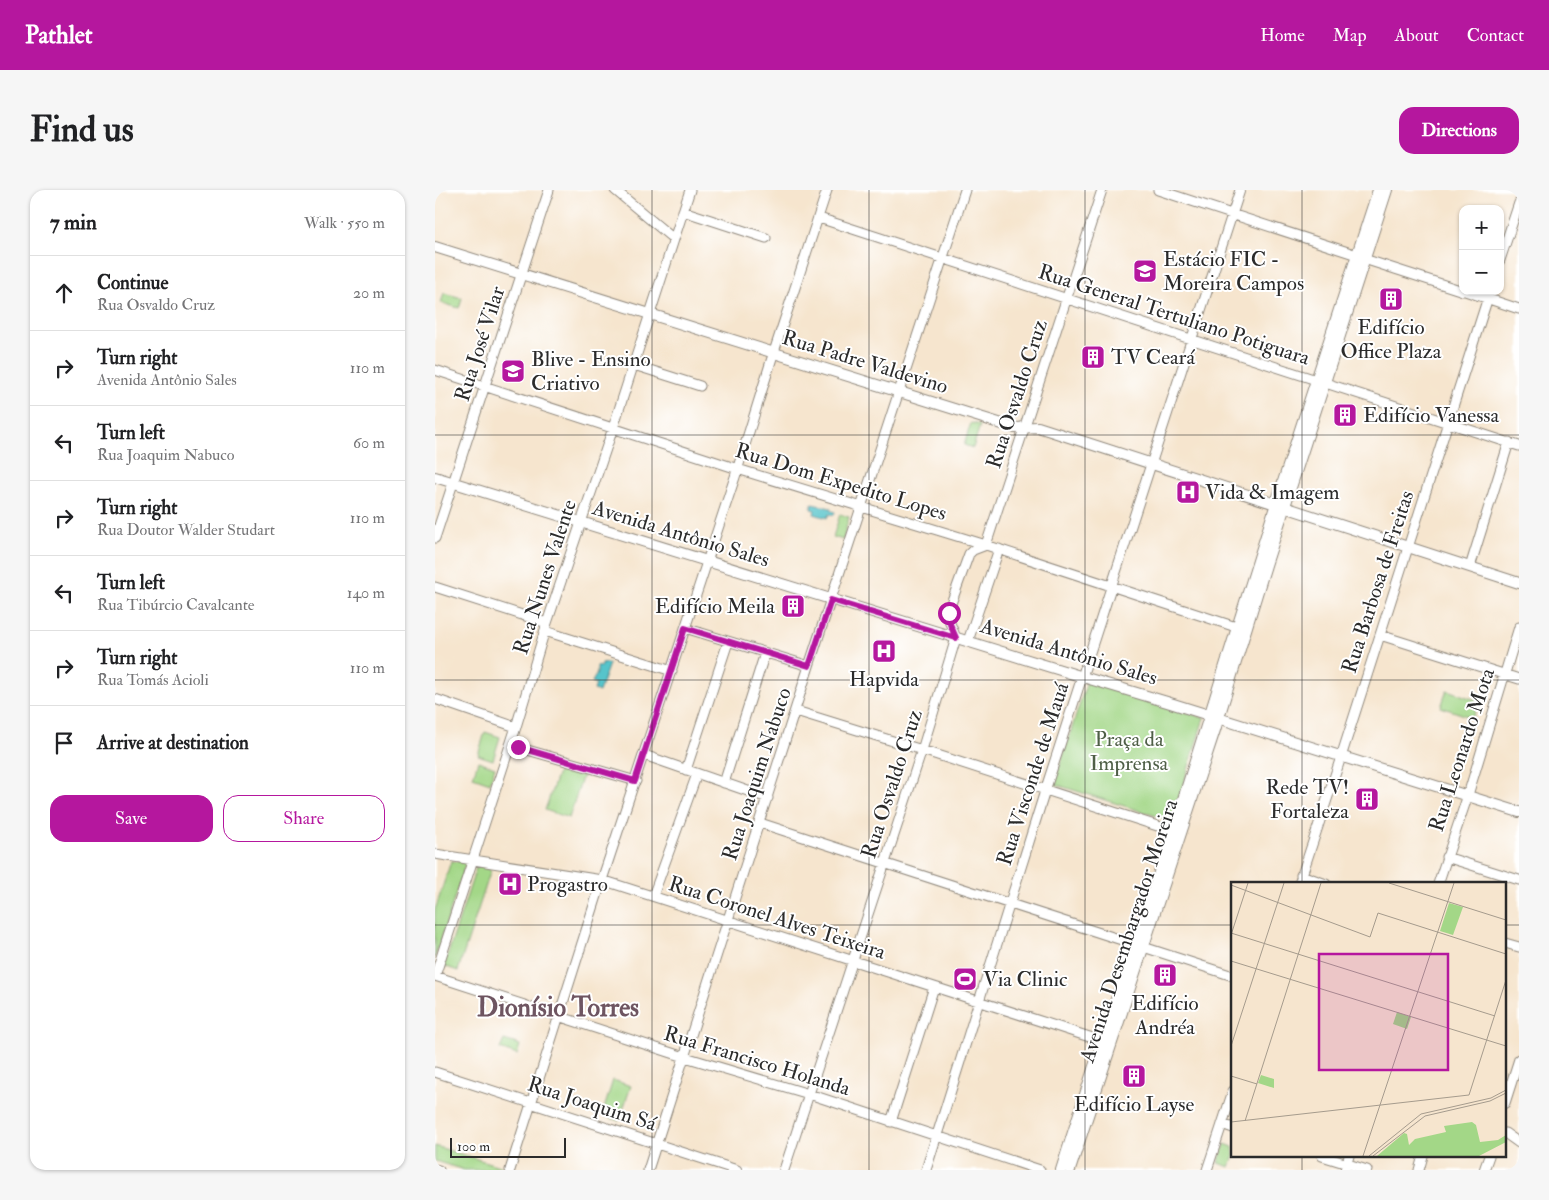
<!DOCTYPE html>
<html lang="en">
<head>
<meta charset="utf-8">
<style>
  body { margin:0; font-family:"IM FELL Double Pica",serif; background:#f6f6f6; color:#202124 }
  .controls { position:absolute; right:15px; top:15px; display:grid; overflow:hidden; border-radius:10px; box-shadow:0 1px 4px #0004 }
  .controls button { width:45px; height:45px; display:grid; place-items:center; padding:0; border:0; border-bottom:1px solid #e0e0e0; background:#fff; color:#202124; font:25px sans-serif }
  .scale { position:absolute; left:15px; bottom:12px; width:116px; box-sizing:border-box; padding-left:5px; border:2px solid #2b2b2b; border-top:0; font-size:14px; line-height:18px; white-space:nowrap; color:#2b2b2b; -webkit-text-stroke:4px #fff; paint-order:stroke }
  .stop { position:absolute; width:15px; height:15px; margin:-11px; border:4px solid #b5179e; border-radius:50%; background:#fff }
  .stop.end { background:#b5179e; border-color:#fff; box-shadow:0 1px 5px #0008 }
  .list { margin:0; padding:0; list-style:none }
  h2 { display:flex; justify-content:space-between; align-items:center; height:65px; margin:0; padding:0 20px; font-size:21px }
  h2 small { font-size:16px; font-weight:400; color:#757577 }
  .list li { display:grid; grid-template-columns:32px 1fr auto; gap:15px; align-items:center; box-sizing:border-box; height:75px; padding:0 20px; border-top:1px solid #e0e0e0 }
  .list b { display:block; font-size:19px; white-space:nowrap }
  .list p { margin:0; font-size:16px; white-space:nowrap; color:#757577 }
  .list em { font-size:16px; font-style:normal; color:#757577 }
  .actions { display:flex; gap:10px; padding:15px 20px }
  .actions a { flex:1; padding:11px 0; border:1px solid #b5179e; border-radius:15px; text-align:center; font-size:18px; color:#b5179e }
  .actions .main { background:#b5179e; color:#fff }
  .icon { flex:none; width:28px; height:28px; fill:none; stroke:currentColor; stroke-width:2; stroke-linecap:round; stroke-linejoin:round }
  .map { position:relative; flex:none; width:1084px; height:980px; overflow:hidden; border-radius:15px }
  header { display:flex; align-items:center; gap:30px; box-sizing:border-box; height:70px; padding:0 25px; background:#b5179e; color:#fff }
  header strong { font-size:24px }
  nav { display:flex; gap:28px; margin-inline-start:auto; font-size:18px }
  .intro { display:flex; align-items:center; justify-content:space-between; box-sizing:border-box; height:120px; padding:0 30px }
  h1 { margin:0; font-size:35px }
  .button { padding:12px 22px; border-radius:15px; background:#b5179e; color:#fff; font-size:18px; font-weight:700 }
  main { display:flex; gap:30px; padding:0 30px }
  aside { flex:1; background:#fff; border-radius:15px; box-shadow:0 1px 4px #0004 }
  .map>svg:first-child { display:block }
  .green { fill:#a3d787; stroke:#678159 }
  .water { fill:#56c4cb; stroke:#40787b }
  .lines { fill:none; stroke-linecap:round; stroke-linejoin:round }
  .minor-casing { stroke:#90887c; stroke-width:11 }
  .major-casing { stroke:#90887c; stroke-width:12 }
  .minor { stroke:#fff; stroke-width:9 }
  .major { stroke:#fff; stroke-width:10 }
  .route { stroke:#b5179e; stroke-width:6 }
  .grid { fill:none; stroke:#2b2b2b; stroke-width:1; stroke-opacity:0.55 }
  .labels { text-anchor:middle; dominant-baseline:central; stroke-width:4; stroke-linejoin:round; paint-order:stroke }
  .poi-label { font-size:21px; fill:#2b2b2b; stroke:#fff; text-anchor:start }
  .street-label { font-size:21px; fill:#2b2b2b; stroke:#fff }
  .park-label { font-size:21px; fill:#4f5f47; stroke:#fff }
  .district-label { font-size:26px; font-weight:bold; fill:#6e5561; stroke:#fff }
  .inset-road { fill:none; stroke:#a59b8d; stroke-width:1 }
  .view { fill:#b5179e; fill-opacity:0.15; stroke:#b5179e; stroke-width:2.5 }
  .inset-edge { fill:none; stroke:#2b2b2b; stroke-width:2.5 }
</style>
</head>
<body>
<header>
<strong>Pathlet</strong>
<nav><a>Home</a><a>Map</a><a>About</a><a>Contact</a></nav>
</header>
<div class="intro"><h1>Find us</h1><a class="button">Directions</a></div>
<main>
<aside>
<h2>7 min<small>Walk · 550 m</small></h2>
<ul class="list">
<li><svg class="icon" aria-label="ahead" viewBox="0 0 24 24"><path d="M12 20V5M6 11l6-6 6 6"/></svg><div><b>Continue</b><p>Rua Osvaldo Cruz</p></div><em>20 m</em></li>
<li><svg class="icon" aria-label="right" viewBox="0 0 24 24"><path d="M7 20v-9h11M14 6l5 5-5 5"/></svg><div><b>Turn right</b><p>Avenida Antônio Sales</p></div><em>110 m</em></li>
<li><svg class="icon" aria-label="left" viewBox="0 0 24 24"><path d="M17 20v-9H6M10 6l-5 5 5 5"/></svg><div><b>Turn left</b><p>Rua Joaquim Nabuco</p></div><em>60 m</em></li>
<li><svg class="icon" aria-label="right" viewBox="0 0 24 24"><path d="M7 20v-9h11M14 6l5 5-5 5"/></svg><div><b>Turn right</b><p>Rua Doutor Walder Studart</p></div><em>110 m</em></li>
<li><svg class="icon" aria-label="left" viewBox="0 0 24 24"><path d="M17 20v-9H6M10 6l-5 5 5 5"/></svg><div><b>Turn left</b><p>Rua Tibúrcio Cavalcante</p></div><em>140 m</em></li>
<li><svg class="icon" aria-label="right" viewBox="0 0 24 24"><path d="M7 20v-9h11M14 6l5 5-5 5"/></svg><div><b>Turn right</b><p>Rua Tomás Acioli</p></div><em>110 m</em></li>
<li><svg class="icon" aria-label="arrive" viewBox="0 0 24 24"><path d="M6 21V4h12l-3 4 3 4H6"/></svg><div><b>Arrive at destination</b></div></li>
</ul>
<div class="actions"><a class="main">Save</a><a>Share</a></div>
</aside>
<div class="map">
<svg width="1084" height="980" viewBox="0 0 1084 980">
  <rect width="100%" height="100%" fill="#fff"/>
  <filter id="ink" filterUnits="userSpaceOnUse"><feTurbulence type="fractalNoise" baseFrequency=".02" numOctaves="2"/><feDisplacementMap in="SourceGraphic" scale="10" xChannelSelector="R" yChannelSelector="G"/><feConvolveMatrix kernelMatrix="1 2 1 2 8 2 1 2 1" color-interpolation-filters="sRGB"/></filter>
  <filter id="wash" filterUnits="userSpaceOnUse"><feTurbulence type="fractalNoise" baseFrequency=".0096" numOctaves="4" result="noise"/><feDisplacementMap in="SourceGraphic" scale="20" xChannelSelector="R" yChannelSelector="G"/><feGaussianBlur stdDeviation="1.12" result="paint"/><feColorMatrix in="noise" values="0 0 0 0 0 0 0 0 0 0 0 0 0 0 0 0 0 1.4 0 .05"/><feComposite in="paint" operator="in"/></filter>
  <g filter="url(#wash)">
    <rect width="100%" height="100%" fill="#f6e5ce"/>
    <path class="green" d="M9 103 27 108 24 118 6 113Z
      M536 233 545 235 538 258 529 255Z
      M405 324 414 327 408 350 398 347Z
      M652 491 769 528 737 631 619 594Z
      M1012 500 1044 511 1038 528 1006 517Z
      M50 542 65 547 58 570 43 565Z
      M43 571 60 577 55 593 38 587Z
      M125 577 148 585 134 628 110 620Z
      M16 671 31 672 0 768V720Z
      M42 675 56 680 23 781 9 776Z
      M69 850 85 855 82 865 65 859Z
      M178 890 196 896 184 931 167 925Z
      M790 954 798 957 799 966 795 977 783 973Z
      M0 956 71 978 70 980H29L0 971Z"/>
    <path class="water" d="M377 314 396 318 395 320 400 322 399 325 394 324 392 328 379 324 380 320 376 319Z
      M168 472 174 474 164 502 159 500 161 494 157 492 162 483V476L166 477Z"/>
  </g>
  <g filter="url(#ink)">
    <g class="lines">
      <g class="minor-casing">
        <path id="minor" d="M180 0 235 46 239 48
          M723 0 922 65 929 69 1028 101
          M248 21 331 48
          M384 28 1084 256
          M1065 70 1084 13
          M1030 101 1084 119
          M199 175 265 196
          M0 180 309 281 551 355 801 437
          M0 348 114 0
          M551 355 667 0
          M1035 377 1074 252
          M0 397 112 433
          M250 438 374 476
          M110 441 237 481
          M945 445 1084 489
          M533 451 564 359
          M0 509 81 537
          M361 521 487 560 738 641
          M75 555 201 591
          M209 565 333 608
          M251 580 293 452
          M289 593 330 463
          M325 633 798 786
          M0 664 167 690 667 851
          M1011 667 1084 690
          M866 685 891 694
          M864 694 906 567 1055 101
          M1003 694 1033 605 1084 437
          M218 706 262 584
          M1070 753 1084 757
          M0 786 81 537 112 433 178 238 255 0
          M0 786 240 864 374 904 605 980
          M0 882 302 980
          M1070 913 1084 869
          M456 932 499 797
          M787 934 798 938
          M1070 943 1084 953
          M887 966 932 980
          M0 979 4 980
          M75 980 167 690 300 287 336 171 392 0
          M213 980 374 476 530 0
          M349 980 487 560 521 448 515 433 514 419 534 364 538 360 551 355
          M491 980 610 601 805 0
          M772 980 798 901
          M910 980 914 966
          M984 980 988 966
          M1049 980 1054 966"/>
      </g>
      <g class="major-casing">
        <path id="major" d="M0 57 580 238 603 237 1084 393
          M0 287 648 487 732 512 1084 622
          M626 980 667 851 738 641 844 304 943 0
          M635 980 780 540 831 375 952 0"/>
      </g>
      <use href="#minor" class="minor"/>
      <use href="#major" class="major"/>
    </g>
  </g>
  <g class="lines" filter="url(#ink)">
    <path class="route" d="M83 557 200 591 250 438 374 476 396 410 521 448 515 434 514 423"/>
  </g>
  <path class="grid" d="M217 0V980M434 0V980M650 0V980M867 0V694M0 245H1084M0 490H1084M0 735H798M1070 735H1084M867 966V980"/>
  <defs>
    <g id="university-square" transform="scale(1.25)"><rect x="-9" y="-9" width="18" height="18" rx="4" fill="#b5179e" stroke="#fff"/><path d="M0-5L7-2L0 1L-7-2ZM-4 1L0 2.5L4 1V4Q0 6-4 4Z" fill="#fff"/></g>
    <g id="building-square" transform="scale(1.25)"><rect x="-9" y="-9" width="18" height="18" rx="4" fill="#b5179e" stroke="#fff"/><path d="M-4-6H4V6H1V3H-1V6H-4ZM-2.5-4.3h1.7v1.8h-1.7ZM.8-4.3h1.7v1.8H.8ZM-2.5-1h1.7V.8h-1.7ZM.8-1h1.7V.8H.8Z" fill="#fff"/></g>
    <g id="school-square" transform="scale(1.25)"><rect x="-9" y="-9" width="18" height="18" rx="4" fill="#b5179e" stroke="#fff"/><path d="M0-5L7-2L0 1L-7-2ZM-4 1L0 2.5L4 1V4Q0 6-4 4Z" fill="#fff"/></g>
    <g id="hospital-square" transform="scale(1.25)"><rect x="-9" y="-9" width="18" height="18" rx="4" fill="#b5179e" stroke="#fff"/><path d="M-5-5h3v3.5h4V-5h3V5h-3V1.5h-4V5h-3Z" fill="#fff"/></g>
    <g id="stadium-square" transform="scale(1.25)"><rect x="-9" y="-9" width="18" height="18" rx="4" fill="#b5179e" stroke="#fff"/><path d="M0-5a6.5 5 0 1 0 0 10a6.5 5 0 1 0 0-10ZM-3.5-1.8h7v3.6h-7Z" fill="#fff"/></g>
  </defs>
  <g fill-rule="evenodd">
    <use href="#university-square" x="710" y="81"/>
    <use href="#building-square" x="956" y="109"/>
    <use href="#building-square" x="658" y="167"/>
    <use href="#school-square" x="78" y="181"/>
    <use href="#building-square" x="910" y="225"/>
    <use href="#hospital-square" x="753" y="302"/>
    <use href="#building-square" x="358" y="416"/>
    <use href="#hospital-square" x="449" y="461"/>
    <use href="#building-square" x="932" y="609"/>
    <use href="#hospital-square" x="75" y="694"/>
    <use href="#building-square" x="730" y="785"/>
    <use href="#stadium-square" x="530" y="789"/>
    <use href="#building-square" x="699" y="886"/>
  </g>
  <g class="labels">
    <g class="poi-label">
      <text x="728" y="69">Estácio FIC -<tspan x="728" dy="24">Moreira Campos</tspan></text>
      <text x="956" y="137" text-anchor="middle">Edifício<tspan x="956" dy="24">Office Plaza</tspan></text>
      <text x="676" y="167">TV Ceará</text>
      <text x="96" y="169">Blive - Ensino<tspan x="96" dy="24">Criativo</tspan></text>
      <text x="928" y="225">Edifício Vanessa</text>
      <text x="770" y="302">Vida &amp; Imagem</text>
      <text x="340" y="416" text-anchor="end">Edifício Meila</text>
      <text x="449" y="489" text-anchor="middle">Hapvida</text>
      <text x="914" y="597" text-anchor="end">Rede TV!<tspan x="914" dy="24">Fortaleza</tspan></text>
      <text x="92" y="694">Progastro</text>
      <text x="548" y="789">Via Clinic</text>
      <text x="730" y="813" text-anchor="middle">Edifício<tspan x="730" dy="24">Andréa</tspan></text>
      <text x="699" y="914" text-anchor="middle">Edifício Layse</text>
    </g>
    <g class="street-label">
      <text transform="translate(739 125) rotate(18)">Rua General Tertuliano Potiguara</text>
      <text transform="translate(45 154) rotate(-72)">Rua José Vilar</text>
      <text transform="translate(430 172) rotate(17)">Rua Padre Valdevino</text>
      <text transform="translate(582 204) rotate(-72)">Rua Osvaldo Cruz</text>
      <text transform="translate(406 292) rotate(17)">Rua Dom Expedito Lopes</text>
      <text transform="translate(246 344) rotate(17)">Avenida Antônio Sales</text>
      <text transform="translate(110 387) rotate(-72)">Rua Nunes Valente</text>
      <text transform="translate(943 392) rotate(-72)">Rua Barbosa de Freitas</text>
      <text transform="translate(634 462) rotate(17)">Avenida Antônio Sales</text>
      <text transform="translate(1027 560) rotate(-72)">Rua Leonardo Mota</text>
      <text transform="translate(322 584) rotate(-72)">Rua Joaquim Nabuco</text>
      <text transform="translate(598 584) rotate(-72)">Rua Visconde de Mauá</text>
      <text transform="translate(457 594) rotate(-72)">Rua Osvaldo Cruz</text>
      <text transform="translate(342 728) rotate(18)">Rua Coronel Alves Teixeira</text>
      <text transform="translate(694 741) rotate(-72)">Avenida Desembargador Moreira</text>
      <text transform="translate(322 871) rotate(17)">Rua Francisco Holanda</text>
      <text transform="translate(157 914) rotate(18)">Rua Joaquim Sá</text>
    </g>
    <g class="park-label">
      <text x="694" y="549">Praça da<tspan x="694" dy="24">Imprensa</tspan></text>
    </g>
    <g class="district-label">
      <text x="123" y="818">Dionísio Torres</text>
    </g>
  </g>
  <g transform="translate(796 692)">
    <rect width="275" height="275" fill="#f6e5ce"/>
    <path d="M218 21 232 25 222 53 209 49ZM166 130 180 135 176 147 162 142ZM30 193 43 197V206L27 201ZM241 240 245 243 249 260 267 258 275 253V260L248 274H146L173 251 176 252 178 263 184 257 215 250 213 244Z" fill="#a3d787"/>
    <path class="inset-road" d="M158 1 275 38M0 3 139 55 147 31 275 72M0 51 264 134M0 53 17 1M0 79 275 164M0 164 53 1M0 194 26 202M14 239 90 1M0 240 238 213 275 98M132 274 223 1M138 274 190 232 260 216 275 208M142 274 194 234 259 219 275 211"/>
    <path class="view" d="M88 72H217V188H88Z"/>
    <rect width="275" height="275" class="inset-edge"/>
  </g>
</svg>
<div class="controls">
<button>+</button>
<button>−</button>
</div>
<div class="scale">100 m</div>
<div class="stop" style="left:514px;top:423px"></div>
<div class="stop end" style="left:83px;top:557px"></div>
</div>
</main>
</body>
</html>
